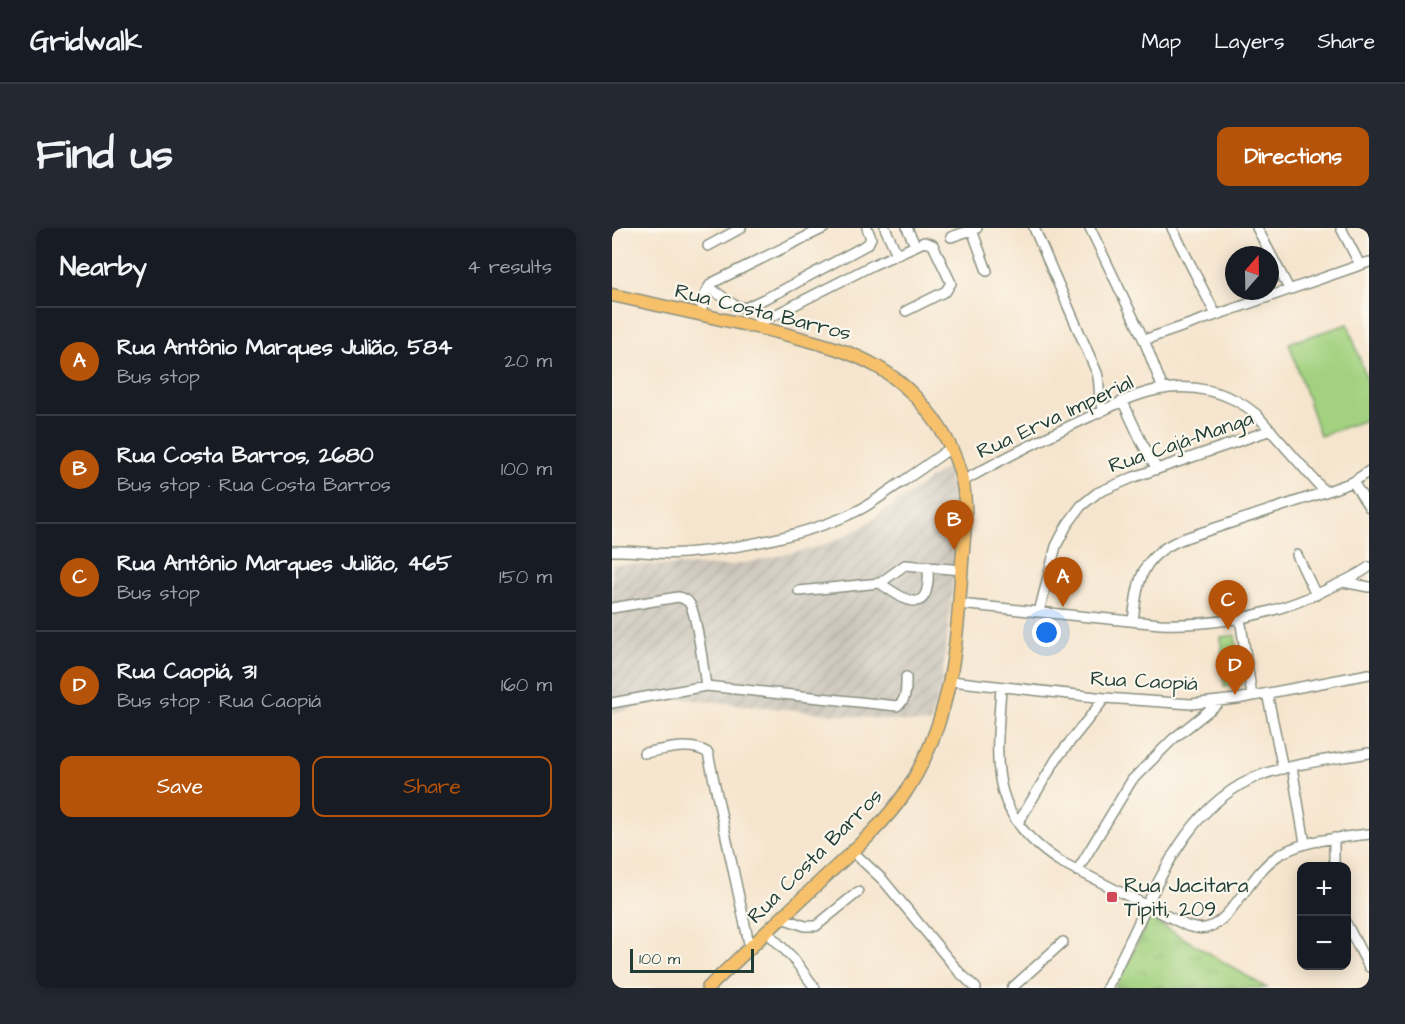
<!DOCTYPE html>
<html lang="en">
<head>
<meta charset="utf-8">
<style>
  body { margin:0; font-family:"Architects Daughter",sans-serif; background:#242831; color:#f1f3f6 }
  .controls { position:absolute; right:18px; bottom:18px; display:grid; overflow:hidden; border-radius:12px; box-shadow:0 3px 15px #0003 }
  .controls button { width:54px; height:54px; display:grid; place-items:center; padding:0; border:0; border-bottom:2px solid #363941; background:#171b24; color:#f1f3f6; font:30px sans-serif }
  .compass { position:absolute; left:613px; top:18px; width:54px; height:54px; border-radius:50%; background:#171b24; box-shadow:0 3px 15px #0003; rotate:20deg }
  .scale { position:absolute; left:18px; bottom:15px; width:124px; box-sizing:border-box; padding-left:6px; border:3px solid #1f3d34; border-top:0; font-size:16px; line-height:21px; white-space:nowrap; color:#1f3d34; -webkit-text-stroke:4px #fbf7ec; paint-order:stroke }
  .you { position:absolute; left:435px; top:405px; width:21px; height:21px; margin:-15px; border:4px solid #fff; border-radius:50%; background:#1a73e8; box-shadow:0 0 0 9px #1a73e833 }
  .badge { display:grid; place-items:center; width:39px; height:39px; border-radius:50%; background:#b45309; color:#fff; font-size:20px; font-weight:700 }
  .pin { position:absolute; translate:-50% -50px; filter:drop-shadow(0 2px 3px #0008) }
  .pin::after { content:''; position:absolute; top:32px; width:21px; height:18px; background:inherit; clip-path:polygon(0 0,100% 0,50% 100%) }
  .list { margin:0; padding:0; list-style:none }
  h2 { display:flex; justify-content:space-between; align-items:center; height:78px; margin:0; padding:0 24px; font-size:26px }
  h2 small { font-size:20px; font-weight:400; color:#9ea1a6 }
  .list li { display:grid; grid-template-columns:39px 1fr auto; gap:18px; align-items:center; box-sizing:border-box; height:108px; padding:0 24px; border-top:2px solid #363941 }
  .list b { display:block; font-size:22px; white-space:nowrap }
  .list p { margin:0; font-size:20px; white-space:nowrap; color:#9ea1a6 }
  .list em { font-size:20px; font-style:normal; color:#9ea1a6 }
  .actions { display:flex; gap:12px; padding:18px 24px }
  .actions a { flex:1; padding:14px 0; border:2px solid #b45309; border-radius:12px; text-align:center; font-size:21px; color:#b45309 }
  .actions .main { background:#b45309; color:#fff }
  .map { position:relative; flex:none; width:757px; height:760px; overflow:hidden; border-radius:12px }
  header { display:flex; align-items:center; gap:36px; box-sizing:border-box; height:84px; padding:0 30px; background:#171b24; border-bottom:2px solid #363941 }
  header strong { font-size:28px }
  nav { display:flex; gap:33px; margin-inline-start:auto; font-size:21px }
  .intro { display:flex; align-items:center; justify-content:space-between; box-sizing:border-box; height:144px; padding:0 36px }
  h1 { margin:0; font-size:42px }
  .button { padding:15px 27px; border-radius:12px; background:#b45309; color:#fff; font-size:21px; font-weight:700 }
  main { display:flex; gap:36px; padding:0 36px }
  aside { flex:1; background:#171b24; border-radius:12px; box-shadow:0 3px 15px #0003 }
  .map>svg:first-child { display:block }
  .industrial { fill:url(#industrial-furrows) }
  .grass { fill:url(#grass-tufts); stroke:#60875a; stroke-width:1.5 }
  .pitch { fill:#a2d17f; stroke:#60875a; stroke-width:1.5 }
  .lines { fill:none; stroke-linecap:round; stroke-linejoin:round }
  .minor-casing { stroke:#8a9181; stroke-width:12 }
  .major-casing { stroke:#8a9181; stroke-width:15 }
  .minor { stroke:#fff; stroke-width:9 }
  .major { stroke:#f7c06b; stroke-width:12 }
  .poi-dot { fill:#d1495b; stroke:#fbf7ec; stroke-width:2 }
  .labels { text-anchor:middle; dominant-baseline:central; stroke-width:4.5; stroke-linejoin:round; paint-order:stroke }
  .street-label { font-size:21px; fill:#1f3d34; stroke:#fbf7ec }
  .poi-label { font-size:21px; fill:#1f3d34; stroke:#fbf7ec; text-anchor:start }
</style>
</head>
<body>
<header>
<strong>Gridwalk</strong>
<nav><a>Map</a><a>Layers</a><a>Share</a></nav>
</header>
<div class="intro"><h1>Find us</h1><a class="button">Directions</a></div>
<main>
<aside>
<h2>Nearby<small>4 results</small></h2>
<ul class="list">
<li><span class="badge">A</span><div><b>Rua Antônio Marques Julião, 584</b><p>Bus stop</p></div><em>20 m</em></li>
<li><span class="badge">B</span><div><b>Rua Costa Barros, 2680</b><p>Bus stop · Rua Costa Barros</p></div><em>100 m</em></li>
<li><span class="badge">C</span><div><b>Rua Antônio Marques Julião, 465</b><p>Bus stop</p></div><em>150 m</em></li>
<li><span class="badge">D</span><div><b>Rua Caopiá, 31</b><p>Bus stop · Rua Caopiá</p></div><em>160 m</em></li>
</ul>
<div class="actions"><a class="main">Save</a><a>Share</a></div>
</aside>
<div class="map">
<svg width="757" height="760" viewBox="0 0 757 760">
  <defs>
    <pattern id="industrial-furrows" width="10" height="10" patternUnits="userSpaceOnUse" patternTransform="scale(1.5)"><rect width="10" height="10" fill="#c9c3b8"/><path d="M-1 1l2-2M0 10L10 0M9 11l2-2" fill="none" stroke="#aca89f"/></pattern>
    <pattern id="grass-tufts" width="24" height="20" patternUnits="userSpaceOnUse" patternTransform="scale(1.5)"><rect width="24" height="20" fill="#a2d17f"/><path d="M3 7l-1-3M5 7V3M7 7l1-3M15 17l-1-3M17 17v-4M19 17l1-3" fill="none" stroke="#8bb46e"/></pattern>
  </defs>
  <rect width="100%" height="100%" fill="#fbf7ec"/>
  <filter id="ink" filterUnits="userSpaceOnUse"><feTurbulence type="fractalNoise" baseFrequency=".0167" numOctaves="2"/><feDisplacementMap in="SourceGraphic" scale="12" xChannelSelector="R" yChannelSelector="G"/><feConvolveMatrix kernelMatrix="1 2 1 2 8 2 1 2 1" color-interpolation-filters="sRGB"/></filter>
  <filter id="wash" filterUnits="userSpaceOnUse"><feTurbulence type="fractalNoise" baseFrequency=".008" numOctaves="4" result="noise"/><feDisplacementMap in="SourceGraphic" scale="24" xChannelSelector="R" yChannelSelector="G"/><feGaussianBlur stdDeviation="1.35" result="paint"/><feColorMatrix in="noise" values="0 0 0 0 0 0 0 0 0 0 0 0 0 0 0 0 0 1.4 0 .05"/><feComposite in="paint" operator="in"/></filter>
  <g filter="url(#wash)">
    <rect width="100%" height="100%" fill="#f6e5ce"/>
    <path class="industrial" d="M335 239 343 278 341 357 331 443 328 463 318 496 64 470 0 485V336L114 338 139 334 206 319 231 309 248 300Z"/>
    <path class="grass" d="M623 407 630 456 612 459 609 409Z
      M538 690 655 760H503Z"/>
    <path class="pitch" d="M736 96 757 158V191L708 208 677 115Z"/>
  </g>
  <g filter="url(#ink)">
    <g class="lines">
      <g class="minor-casing">
        <path id="minor" d="M273 0 285 26
          M295 0 303 17
          M422 0 485 145C489 158 485 170 491 182
          M478 0 532 112 551 161
          M560 0 604 87
          M645 0 677 61
          M729 0 748 37
          M360 2 375 43
          M339 9 365 0
          M96 18 129 0
          M97 59 122 77 133 80 169 63 256 16 259 10 255 0
          M89 87C91 76 92 63 100 55L212 0
          M141 98 261 37 312 14 321 17 339 55 334 63 294 83
          M532 112 757 34
          M511 174 530 215 545 241
          M351 253C392 230 434 209 477 189 499 179 522 166 545 162 580 155 617 163 644 186L713 264 741 254 757 243
          M741 254 757 279
          M0 323C24 322 49 327 73 325 125 321 199 306 245 283 260 276 273 265 287 256 305 244 322 232 340 219
          M685 327 704 367
          M731 354 757 359
          M268 355C297 376 319 388 316 338
          M187 363 268 355 293 337 350 342
          M347 376 548 396C608 398 666 386 720 359 733 353 746 347 757 339
          M0 380 66 369C71 370 75 371 78 376 86 392 91 439 94 458
          M427 384 444 318 455 297 469 278 485 265 522 249 659 202
          M628 390 640 468
          M521 393C526 349 530 325 576 309L713 264
          M339 453 493 470 579 476 625 471 757 446
          M389 460C384 535 375 586 447 633L575 698C583 700 590 702 597 699 621 691 640 643 667 627 694 611 727 610 757 606
          M655 465 671 541
          M0 475 94 458 285 478C295 473 294 460 294 449
          M32 525C52 522 78 513 96 525L138 720
          M680 539 693 615
          M406 595 445 530 493 470
          M722 610V638
          M240 623 271 652 347 744 364 760
          M465 643 520 552 561 511 609 473
          M170 690 193 698H204L246 664
          M734 695 757 739
          M155 704 181 730 203 760
          M400 760 451 714
          M495 760C505 739 515 719 525 698 553 638 583 572 649 547 683 535 722 531 757 525"/>
      </g>
      <g class="major-casing">
        <path id="major" d="M0 67C55 79 110 91 165 104 198 113 232 120 262 137 303 159 340 206 350 252 356 278 352 308 350 334 345 417 340 494 293 565 272 596 242 622 215 647 175 685 135 722 96 760"/>
      </g>
      <use href="#minor" class="minor"/>
      <use href="#major" class="major"/>
    </g>
  </g>
  <rect class="poi-dot" x="494" y="663" width="12" height="12" rx="3"/>
  <g class="labels">
    <g class="street-label">
      <text transform="translate(151 84) rotate(14)">Rua Costa Barros</text>
      <text transform="translate(443 189) rotate(-25)">Rua Erva Imperial</text>
      <text transform="translate(569 214) rotate(-19)">Rua Cajá-Manga</text>
      <text transform="translate(532 453) rotate(3)">Rua Caopiá</text>
      <text transform="translate(203 628) rotate(-45)">Rua Costa Barros</text>
    </g>
    <g class="poi-label">
      <text x="512" y="657">Rua Jacitara<tspan x="512" dy="24">Tipiti, 209</tspan></text>
    </g>
  </g>
</svg>
<div class="controls">
<button>+</button>
<button>−</button>
</div>
<svg class="compass" viewBox="-18 -18 36 36"><path d="M0-13l5 13h-10z" fill="#e53935"/><path d="M0 13l5-13h-10z" fill="#9ea1a6"/></svg>
<div class="scale">100 m</div>
<div class="you"></div>
<div class="pin badge" style="left:451px;top:379px">A</div>
<div class="pin badge" style="left:342px;top:322px">B</div>
<div class="pin badge" style="left:616px;top:402px">C</div>
<div class="pin badge" style="left:623px;top:467px">D</div>
</div>
</main>
</body>
</html>
